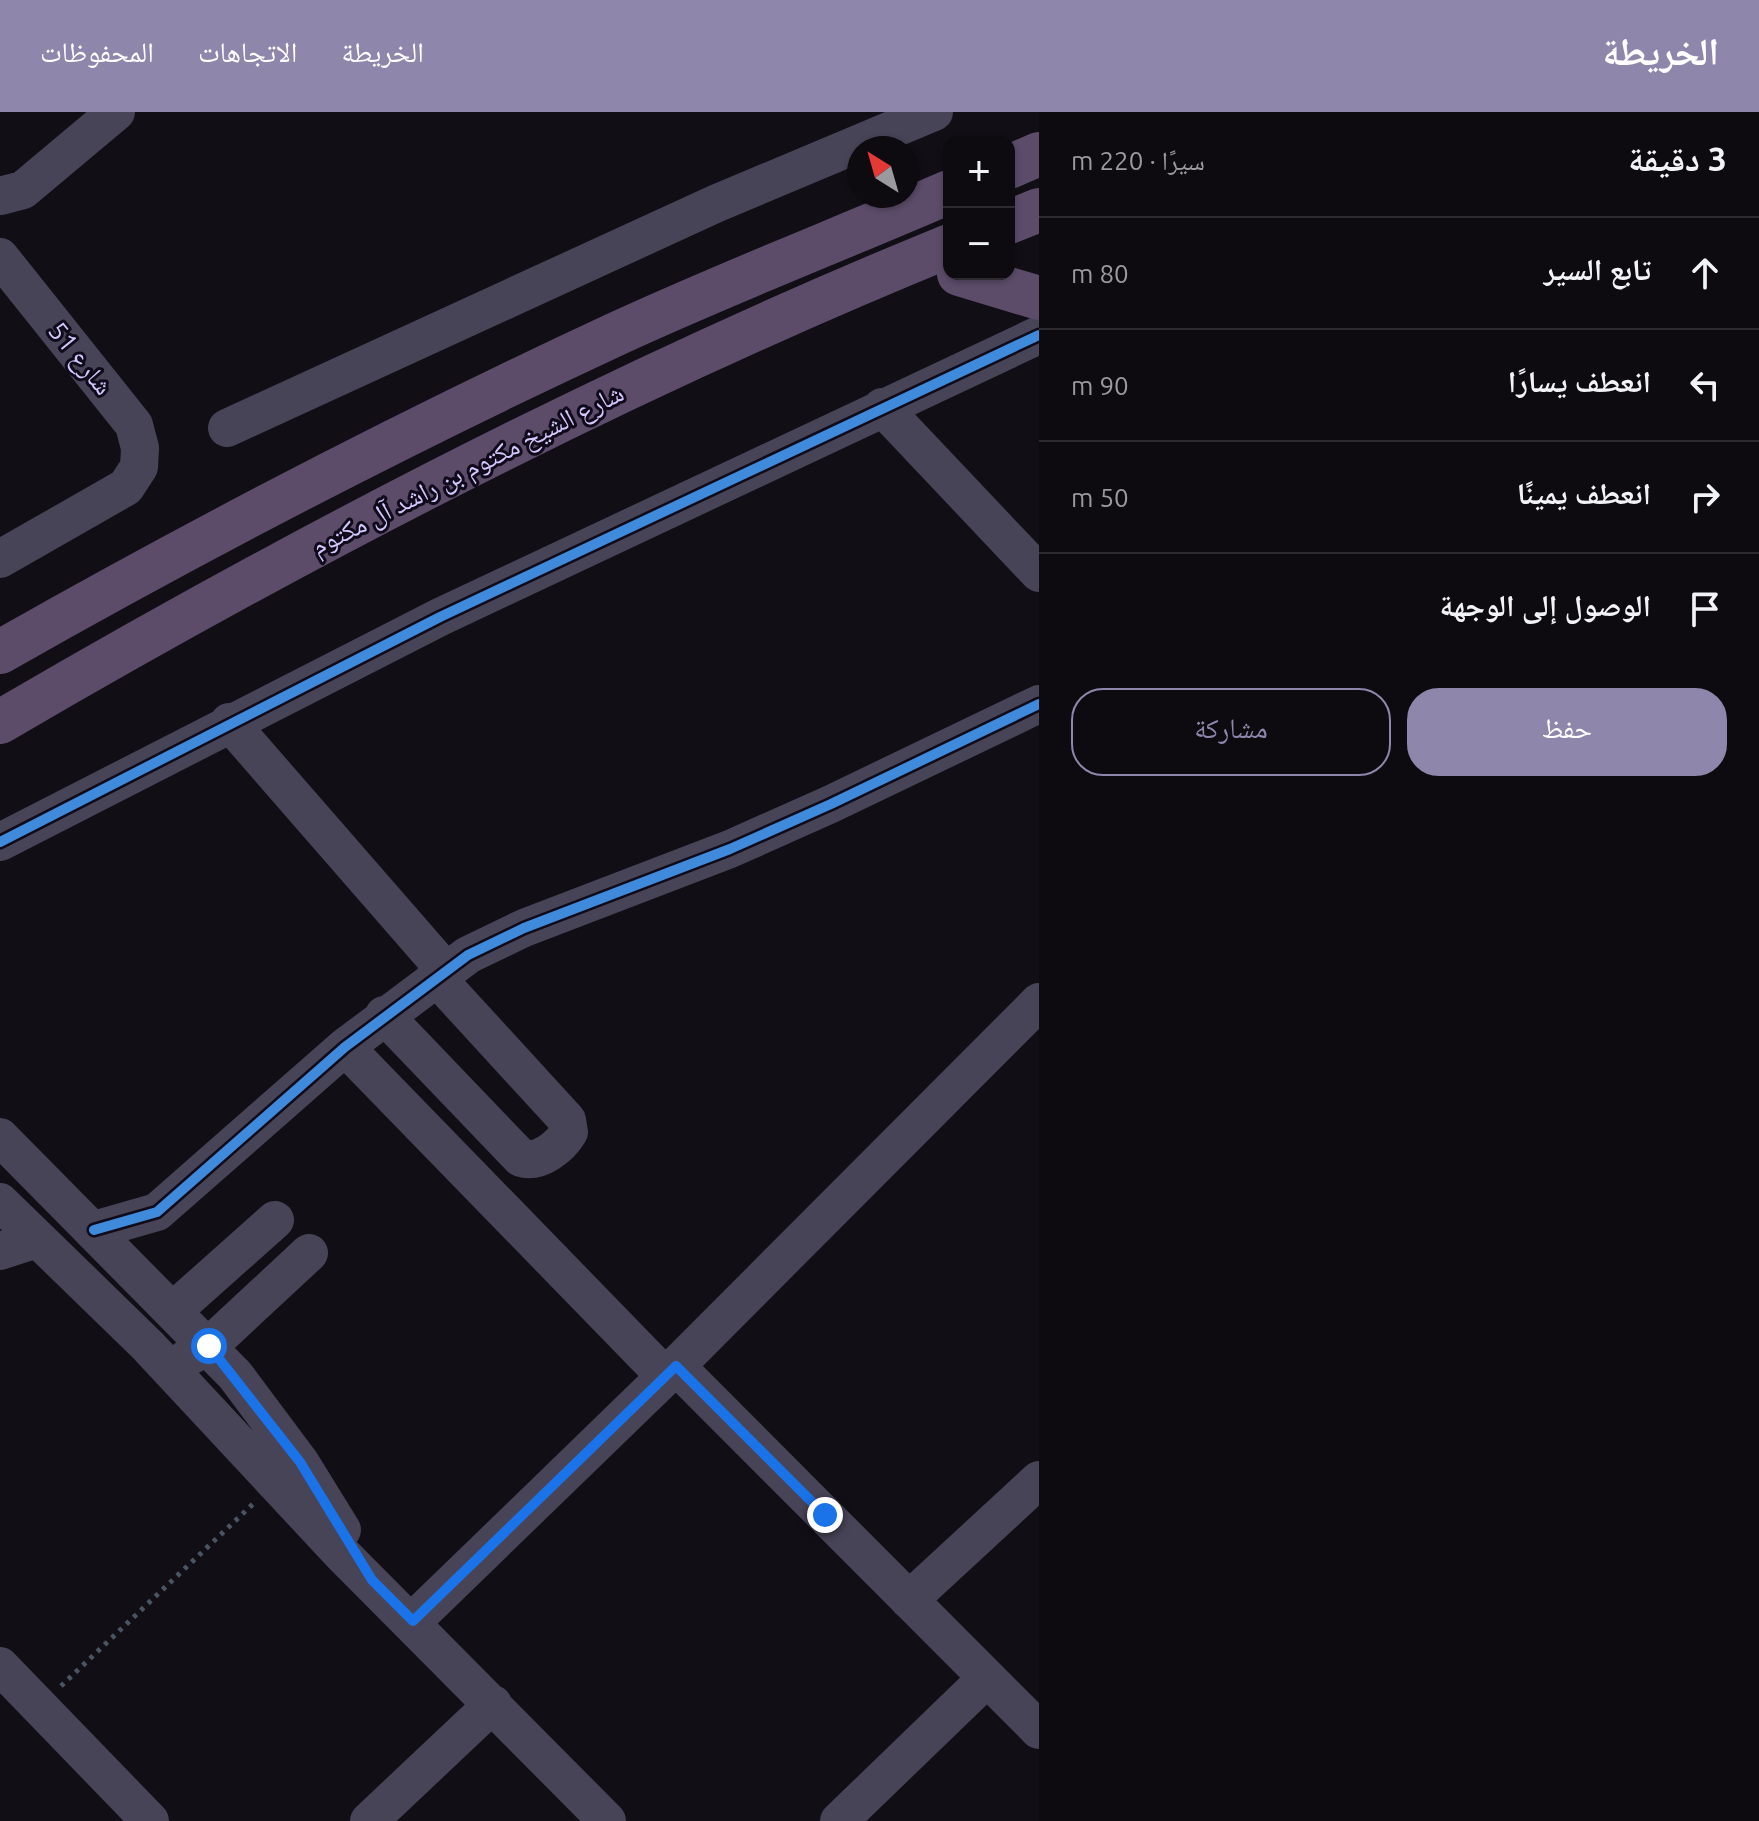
<!DOCTYPE html>
<html lang="ar">
<head>
<meta charset="utf-8">
<style>
  body { margin:0; font-family:Ubuntu,"Noto Naskh Arabic",sans-serif; background:#161319; color:#f1f3f6; direction:rtl }
  .controls { position:absolute; right:24px; top:24px; display:grid; overflow:hidden; border-radius:16px; box-shadow:0 2px 6px #0004 }
  .controls button { width:72px; height:72px; display:grid; place-items:center; padding:0; border:0; border-bottom:2px solid #2d2b30; background:#0d0a10; color:#f1f3f6; font:40px sans-serif }
  .compass { position:absolute; left:847px; top:24px; width:72px; height:72px; border-radius:50%; background:#0d0a10; box-shadow:0 2px 6px #0004; rotate:323deg }
  .stop { position:absolute; width:24px; height:24px; margin:-18px; border:6px solid #1a73e8; border-radius:50%; background:#fff }
  .stop.end { background:#1a73e8; border-color:#fff; box-shadow:0 2px 8px #0008 }
  .list { margin:0; padding:0; list-style:none }
  h2 { display:flex; justify-content:space-between; align-items:center; height:104px; margin:0; padding:0 32px; font-size:34px }
  h2 small { font-size:26px; font-weight:400; color:#9a9a9f }
  .list li { display:grid; grid-template-columns:52px 1fr auto; gap:24px; align-items:center; box-sizing:border-box; height:112px; padding:0 32px; border-top:2px solid #2d2b30 }
  .list b { display:block; font-size:30px; white-space:nowrap }
  .list em { font-size:26px; font-style:normal; color:#9a9a9f }
  .actions { display:flex; gap:16px; padding:24px 32px }
  .actions a { flex:1; padding:18px 0; border:2px solid #8f86ac; border-radius:32px; text-align:center; font-size:28px; color:#8f86ac }
  .actions .main { background:#8f86ac; color:#fff }
  .icon { flex:none; width:44px; height:44px; fill:none; stroke:currentColor; stroke-width:2; stroke-linecap:round; stroke-linejoin:round }
  .map { position:relative; flex:none; width:1039px; height:1709px; overflow:hidden; direction:ltr }
  header { display:flex; align-items:center; gap:48px; box-sizing:border-box; height:112px; padding:0 40px; background:#8f86ac; color:#fff }
  header strong { font-size:38px }
  nav { display:flex; gap:44px; margin-inline-start:auto; font-size:28px }
  main { display:flex }
  aside { flex:1; background:#0d0a10 }
  .map>svg:first-child { display:block }
  .lines { fill:none; stroke-linecap:round; stroke-linejoin:round }
  .path { stroke:#4a5563; stroke-width:5; stroke-dasharray:4 6; stroke-linecap:butt }
  .minor { stroke:#474457; stroke-width:38 }
  .major { stroke:#5c4c6a; stroke-width:44 }
  .cycleway-casing { stroke:#100b1a; stroke-width:15 }
  .cycleway { stroke:#408adc; stroke-width:10 }
  .route { stroke:#1a73e8; stroke-width:10 }
  .labels { text-anchor:middle; dominant-baseline:central; stroke-width:6; stroke-linejoin:round; paint-order:stroke }
  .street-label { font-size:26px; fill:#d3c7fd; stroke:#100b1a }
</style>
</head>
<body>
<header>
<strong>الخريطة</strong>
<nav><a>الخريطة</a><a>الاتجاهات</a><a>المحفوظات</a></nav>
</header>
<main>
<aside>
<h2>3 دقيقة<small>سيرًا · 220 m</small></h2>
<ul class="list">
<li><svg class="icon" aria-label="ahead" viewBox="0 0 24 24"><path d="M12 20V5M6 11l6-6 6 6"/></svg><div><b>تابع السير</b></div><em>80 m</em></li>
<li><svg class="icon" aria-label="left" viewBox="0 0 24 24"><path d="M17 20v-9H6M10 6l-5 5 5 5"/></svg><div><b>انعطف يسارًا</b></div><em>90 m</em></li>
<li><svg class="icon" aria-label="right" viewBox="0 0 24 24"><path d="M7 20v-9h11M14 6l5 5-5 5"/></svg><div><b>انعطف يمينًا</b></div><em>50 m</em></li>
<li><svg class="icon" aria-label="arrive" viewBox="0 0 24 24"><path d="M6 21V4h12l-3 4 3 4H6"/></svg><div><b>الوصول إلى الوجهة</b></div></li>
</ul>
<div class="actions"><a class="main">حفظ</a><a>مشاركة</a></div>
</aside>
<div class="map">
<svg width="1039" height="1709" viewBox="0 0 1039 1709">
  <rect width="100%" height="100%" fill="#110e16"/>
  <g class="lines">
    <path class="path" d="M61 1574 254 1391"/>
    <path class="minor" d="M0 84 23 78 116 0
      M0 145 134 313 140 336 139 355 126 375 0 447
      M882 295 1039 461
      M227 316 715 92 934 0
      M229 610 445 858
      M0 730 440 505 1039 223
      M384 903 521 1046C539 1052 560 1035 569 1020L567 1008 435 864
      M345 935 664 1263
      M0 1025 235 1263 300 1350 342 1418
      M0 1090 148 1234 339 1439 607 1709
      M94 1118 157 1100 345 935 468 843 524 816 730 737 831 692 1039 592
      M0 1139 37 1127
      M174 1198 275 1108
      M188 1245 209 1234 309 1141
      M676 1254 1039 1618
      M909 1488 1039 1368
      M413 1509 676 1254 1039 890
      M0 1554 150 1709
      M369 1709 493 1592
      M839 1709 987 1566"/>
    <path class="major" d="M1009 55 1039 42
      M1009 110 1039 98
      M959 162 1039 186
      M0 540C201 426 405 320 614 223 724 172 838 128 949 80
      M0 610C306 431 621 268 949 134"/>
    <g class="cycleway-casing">
      <path id="cycleway" d="M0 730 440 505 1039 223
        M94 1118 157 1100 345 935 468 843 524 816 730 737 831 692 1039 592"/>
    </g>
    <use href="#cycleway" class="cycleway"/>
  </g>
  <g class="lines">
    <path class="route" d="M209 1234 300 1350 372 1468 413 1509 676 1254 825 1403"/>
  </g>
  <g class="labels">
    <g class="street-label">
      <text transform="translate(81 246) rotate(51)">شارع 51</text>
      <text transform="translate(467 357) rotate(-27)">شارع الشيخ مكتوم بن راشد آل مكتوم</text>
    </g>
  </g>
</svg>
<div class="controls">
<button>+</button>
<button>−</button>
</div>
<svg class="compass" viewBox="-18 -18 36 36"><path d="M0-13l5 13h-10z" fill="#e53935"/><path d="M0 13l5-13h-10z" fill="#9a9a9f"/></svg>
<div class="stop" style="left:209px;top:1234px"></div>
<div class="stop end" style="left:825px;top:1403px"></div>
</div>
</main>
</body>
</html>
